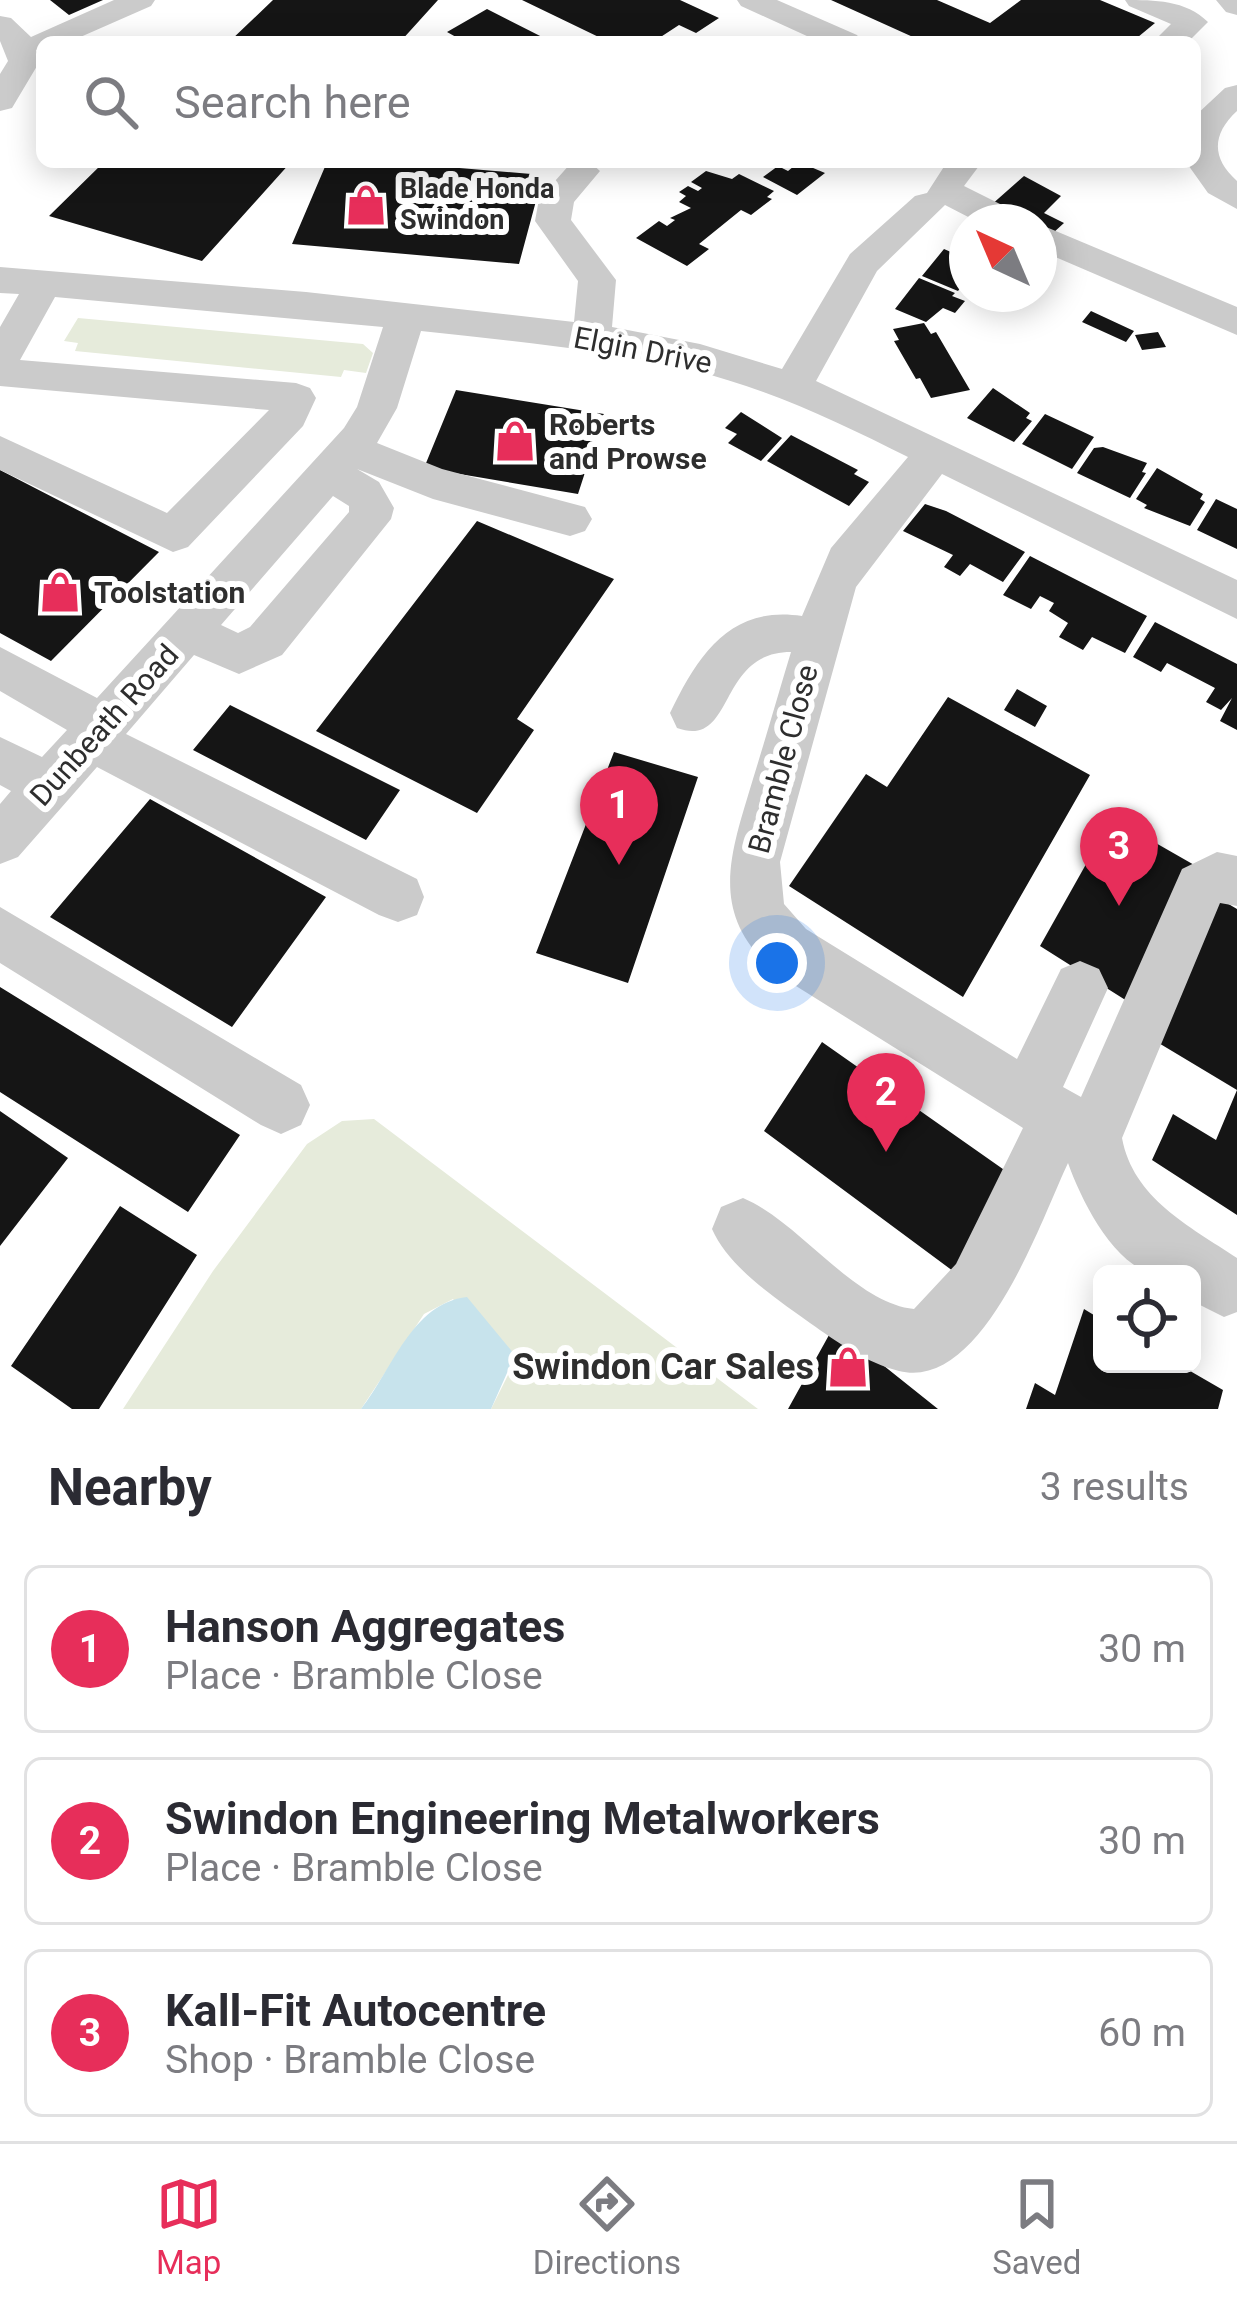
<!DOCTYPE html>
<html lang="en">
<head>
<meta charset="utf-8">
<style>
  body { margin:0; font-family:Roboto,sans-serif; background:#f7f7f7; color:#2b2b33 }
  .controls { position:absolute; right:36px; bottom:36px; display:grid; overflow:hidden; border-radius:18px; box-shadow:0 6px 30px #0003 }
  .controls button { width:108px; height:108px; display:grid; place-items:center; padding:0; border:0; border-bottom:3px solid #e1e1e2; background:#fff; color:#2b2b33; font:60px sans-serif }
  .compass { position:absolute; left:949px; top:204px; width:108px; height:108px; border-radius:50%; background:#fff; box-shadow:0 6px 30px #0003; rotate:316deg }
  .you { position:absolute; left:777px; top:963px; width:42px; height:42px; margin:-30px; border:9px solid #fff; border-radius:50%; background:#1a73e8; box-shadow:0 0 0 18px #1a73e833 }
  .badge { display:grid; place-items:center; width:78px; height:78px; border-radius:50%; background:#e72e5a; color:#fff; font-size:39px; font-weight:700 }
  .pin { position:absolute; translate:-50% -99px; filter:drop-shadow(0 3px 6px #0008) }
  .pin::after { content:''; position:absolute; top:63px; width:42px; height:36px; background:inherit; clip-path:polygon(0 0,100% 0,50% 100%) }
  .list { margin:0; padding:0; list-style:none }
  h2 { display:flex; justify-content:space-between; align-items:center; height:156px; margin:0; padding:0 48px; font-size:51px }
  h2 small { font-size:39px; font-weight:400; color:#7c7c81 }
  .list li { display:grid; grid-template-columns:78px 1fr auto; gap:36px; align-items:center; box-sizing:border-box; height:168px; margin:0 24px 24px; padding:0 24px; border:3px solid #e1e1e2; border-radius:18px }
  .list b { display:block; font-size:45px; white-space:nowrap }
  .list p { margin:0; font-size:39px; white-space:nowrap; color:#7c7c81 }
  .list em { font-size:39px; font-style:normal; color:#7c7c81 }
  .icon { flex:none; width:66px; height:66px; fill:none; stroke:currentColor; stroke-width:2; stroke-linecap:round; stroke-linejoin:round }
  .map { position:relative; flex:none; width:1237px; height:1409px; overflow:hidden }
  .search { position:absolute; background:#fff; box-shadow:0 6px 30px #0003; left:36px; right:36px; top:36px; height:132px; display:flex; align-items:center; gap:30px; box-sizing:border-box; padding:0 42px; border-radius:18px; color:#7c7c81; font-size:45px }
  .sheet { height:732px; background:#fff }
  nav { display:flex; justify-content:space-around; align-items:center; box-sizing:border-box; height:168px; border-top:3px solid #e1e1e2; background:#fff; font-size:33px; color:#7c7c81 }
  nav a { display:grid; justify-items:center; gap:6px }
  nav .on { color:#e72e5a }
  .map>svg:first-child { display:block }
  .green { fill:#e6ebdb }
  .water { fill:#c7e3ec }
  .building { fill:#151515 }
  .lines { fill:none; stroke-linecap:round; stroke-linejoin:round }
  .minor { fill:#cbcbcb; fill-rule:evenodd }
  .labels { text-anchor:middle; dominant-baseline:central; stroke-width:12; stroke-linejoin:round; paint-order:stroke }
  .far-poi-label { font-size:27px; font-weight:bold; fill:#2e2e2e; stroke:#fff; text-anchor:start }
  .street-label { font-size:30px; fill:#2e2e2e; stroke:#fff }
  .poi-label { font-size:30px; font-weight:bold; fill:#2e2e2e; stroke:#fff; text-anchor:start }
  .near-poi-label { font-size:36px; font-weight:bold; fill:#2e2e2e; stroke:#fff; text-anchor:end }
</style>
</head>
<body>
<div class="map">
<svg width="1237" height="1409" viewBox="0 0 1237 1409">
  <rect width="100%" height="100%" fill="#fff"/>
  <path class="green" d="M78 318 363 344 373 353 366 373 344 370 341 377 75 351 78 343 64 341Z
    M374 1119 758 1409H491L509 1373 453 1299 424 1314 361 1409H123L213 1271 307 1144 342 1121Z"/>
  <path class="water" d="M467 1297 515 1355 491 1409H361C392 1370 412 1303 467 1297Z"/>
  <path class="building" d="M50 0H103L69 15Z
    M273 0H438L400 42H229Z
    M522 0H680L719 18 696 33 679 25 653 42H609Z
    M831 0H937L990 23 1021 0H1100L1155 23 1132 42H924Z
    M487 9 552 42H465L447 32Z
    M104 162H291L202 261 49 216Z
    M327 162H388L543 175 519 264 292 244Z
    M799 162 825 173 797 195 763 177 778 166 788 171Z
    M706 171 732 179 739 174 774 191 767 197 772 199 751 215 741 210 699 244 709 249 687 266 636 238 659 221 667 226 675 220 670 218 691 208 679 202 686 196 679 192 688 186 698 191 702 188 691 182Z
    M1024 176 1061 196 1044 213 1064 223 1053 233 1039 222H1023L990 206Z
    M944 249 967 259V279L958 291 922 276Z
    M919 278 955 293 952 296 965 301 955 313 943 308 926 322 895 309Z
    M1091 311 1134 331 1126 342 1082 322Z
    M924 323 931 334 936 332 970 390 931 398 920 378 916 379 894 341 899 340 893 329Z
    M1158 332 1166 347 1142 350 1135 335Z
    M993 388 1030 413 1026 418 1032 421 1014 442 967 418Z
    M456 390 604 414 578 494 424 468Z
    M741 412 782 438 761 461 728 443 737 434 725 428Z
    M1045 414 1094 437 1072 469 1022 444Z
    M791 435 858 470 854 474 869 482 849 506 767 461Z
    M1103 447 1147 463 1142 472 1146 473 1130 498 1077 473 1094 448Z
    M1157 468 1203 494 1200 499 1205 502 1190 526 1144 508 1147 505 1136 499Z
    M0 470 159 552 51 661 0 633Z
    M1216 499 1237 509V549L1197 530Z
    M925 504 946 511 1025 552 1003 582 970 564 960 576 944 567 953 555 903 531Z
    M477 521 614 579 517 719 534 730 477 813 316 731Z
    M1030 556 1147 616 1125 653 1092 637 1083 650 1059 637 1068 623 1049 611 1054 603 1040 596 1031 609 1003 595Z
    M1155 622 1237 664V730L1220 721 1232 698 1221 710 1206 702 1215 688 1167 663 1161 672 1133 657Z
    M1017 689 1047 706 1035 727 1004 710Z
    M948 697 1090 775 963 997 789 886 866 774 887 787Z
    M230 705 400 790 366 840 193 750Z
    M614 752 698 777 628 983 536 953Z
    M150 799 326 897 232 1027 50 917Z
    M1112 818 1196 866 1127 1001 1040 946Z
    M1208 892 1237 909V1215L1152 1160 1173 1114 1216 1140 1237 1090 1142 1033Z
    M0 987 240 1135 188 1212 0 1092Z
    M822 1042 1010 1174 957 1274 764 1131Z
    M0 1111 68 1158 0 1246Z
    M120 1206 197 1255 99 1409H72L11 1366Z
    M1084 1309 1102 1320V1364H1178L1223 1390 1218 1409H1026L1035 1383 1055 1395Z
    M834 1326 938 1409H788Z"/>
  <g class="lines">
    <path class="minor" d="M114 0H155L151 6 69 42H42V51L36 50 40 61 12 108 0 111V74L8 61 0 41V16L11 18 31 37Z
      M737 0H777L857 35 862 42H820L741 6Z
      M1125 0C1154 0 1186 0 1208 22L1188 42H1153L1171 24 1129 6Z
      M1216 0H1237V15L1226 12Z
      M1237 85V111C1212 134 1211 158 1237 181V209L1208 193 1186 162H1195V116L1225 88Z
      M590 162 600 171 574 202 571 220 616 280 612 327 700 344 782 369 850 254 915 196 927 193 947 162H982L964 186 1020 214 1025 222H978L945 205 877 271 816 381 1237 580V619L942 474 856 587 780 862 784 904 806 929 1017 1059 1061 969 1080 961 1099 969 1108 988 1063 1087 1081 1097 1182 869 1217 852 1237 856V906L1220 903 1122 1138C1133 1198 1189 1226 1237 1258V1312L1224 1317 1192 1301V1274C1180 1274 1165 1277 1154 1274 1112 1264 1081 1199 1068 1163 1041 1220 983 1392 899 1371 867 1363 837 1342 810 1323 776 1298 729 1268 712 1229L721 1207 743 1198C800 1222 854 1303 914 1309L956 1264 1023 1128 780 976C706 916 730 856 753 779 766 737 778 695 791 652 716 652 736 749 677 728L670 713C698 655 730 605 802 616L831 548 908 457C840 423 769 389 695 371 605 349 512 341 421 331L397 408 377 443 442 469 585 507 592 519 585 531 570 536 433 499 357 469 379 482 394 508 391 519 282 655 239 674 194 655 126 734 417 879 424 897 417 915 398 922 379 915 97 767 18 857 0 864V804L11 791 0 785V737L42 757 67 730 0 691V647L97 698 344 428 357 407 383 327 55 297 20 360 296 383 310 388 316 398 303 426 188 547 173 552 0 470V436L167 513 269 410 0 386V327L19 294 0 293V267L306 292 574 322 578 281 535 221 539 199 571 163ZM333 496 349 506V512L250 627 238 633 221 625Z
      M1039 224 1237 307V335L1039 250Z
      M0 907 301 1085 310 1105 301 1125 281 1134 261 1125 0 963Z"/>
  </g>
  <defs>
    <g id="shop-bare" transform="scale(3.24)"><path d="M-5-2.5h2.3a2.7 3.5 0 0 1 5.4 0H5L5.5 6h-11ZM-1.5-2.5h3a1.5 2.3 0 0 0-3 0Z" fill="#e72e5a" stroke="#fff" stroke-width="2.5" paint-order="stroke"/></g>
  </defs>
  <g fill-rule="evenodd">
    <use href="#shop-bare" x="366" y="205"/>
    <use href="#shop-bare" x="515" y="441"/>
    <use href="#shop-bare" x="60" y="592"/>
    <use href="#shop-bare" x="848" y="1367"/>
  </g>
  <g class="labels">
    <g class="far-poi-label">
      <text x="400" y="189">Blade Honda<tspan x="400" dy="31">Swindon</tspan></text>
    </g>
    <g class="street-label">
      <text transform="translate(643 350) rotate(11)">Elgin Drive</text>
      <text transform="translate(104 725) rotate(-48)">Dunbeath Road</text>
      <text transform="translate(783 759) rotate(-75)">Bramble Close</text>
    </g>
    <g class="poi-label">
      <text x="549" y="424">Roberts<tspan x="549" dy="34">and Prowse</tspan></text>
      <text x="94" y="592">Toolstation</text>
    </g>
    <g class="near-poi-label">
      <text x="814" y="1367">Swindon Car Sales</text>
    </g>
  </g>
</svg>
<div class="controls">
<button><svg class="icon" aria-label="locate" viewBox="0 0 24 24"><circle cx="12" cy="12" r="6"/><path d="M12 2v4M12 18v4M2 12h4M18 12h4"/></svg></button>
</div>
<svg class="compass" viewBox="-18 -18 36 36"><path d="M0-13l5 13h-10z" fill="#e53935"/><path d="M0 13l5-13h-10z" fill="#7c7c81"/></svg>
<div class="you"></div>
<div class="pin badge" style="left:619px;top:865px">1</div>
<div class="pin badge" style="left:886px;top:1152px">2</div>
<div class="pin badge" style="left:1119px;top:906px">3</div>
<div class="search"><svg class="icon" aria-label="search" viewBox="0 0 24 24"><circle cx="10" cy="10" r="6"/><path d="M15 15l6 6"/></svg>Search here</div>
</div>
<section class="sheet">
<h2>Nearby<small>3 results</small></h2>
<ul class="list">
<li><span class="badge">1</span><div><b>Hanson Aggregates</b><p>Place · Bramble Close</p></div><em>30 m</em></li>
<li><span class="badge">2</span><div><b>Swindon Engineering Metalworkers</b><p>Place · Bramble Close</p></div><em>30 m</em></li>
<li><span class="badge">3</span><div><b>Kall-Fit Autocentre</b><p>Shop · Bramble Close</p></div><em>60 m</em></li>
</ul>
</section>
<nav>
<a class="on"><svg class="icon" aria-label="map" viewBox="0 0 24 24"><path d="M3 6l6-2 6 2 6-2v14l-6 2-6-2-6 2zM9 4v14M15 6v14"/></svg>Map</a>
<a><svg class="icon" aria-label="directions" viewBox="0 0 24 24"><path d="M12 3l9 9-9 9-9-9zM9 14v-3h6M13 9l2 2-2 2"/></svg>Directions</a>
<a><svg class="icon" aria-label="saved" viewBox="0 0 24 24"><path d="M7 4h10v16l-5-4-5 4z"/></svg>Saved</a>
</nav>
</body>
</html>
